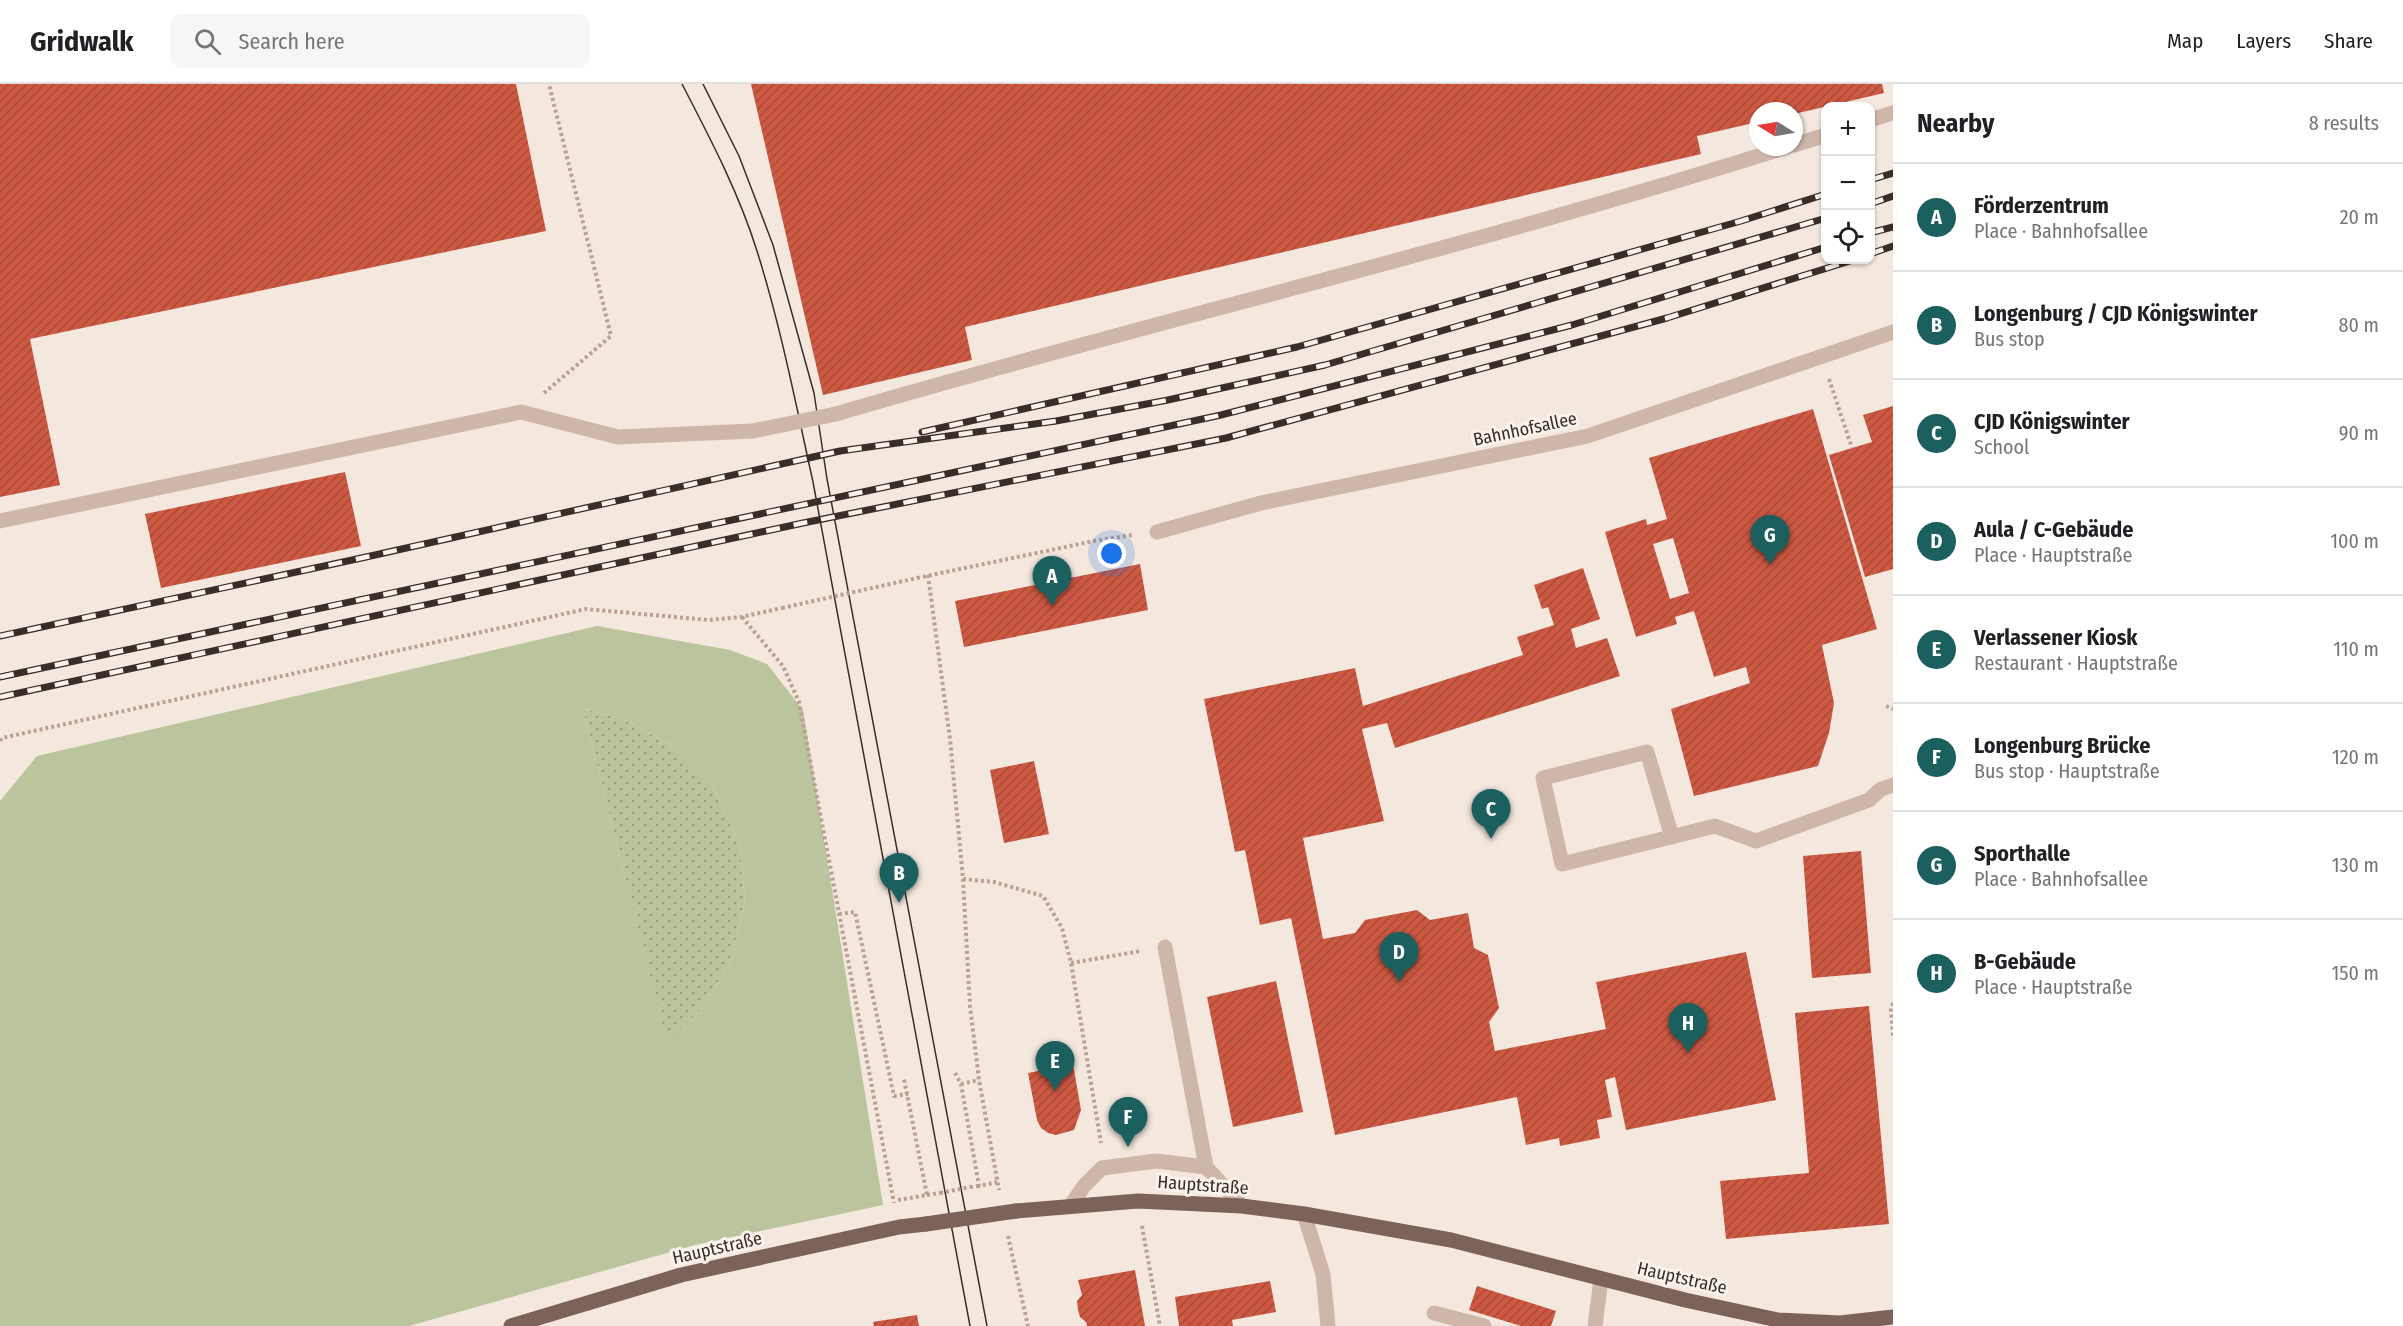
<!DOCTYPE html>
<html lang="en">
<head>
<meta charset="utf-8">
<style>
  body { margin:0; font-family:"Fira Sans Condensed",sans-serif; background:#f6f6f6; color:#202124 }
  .controls { position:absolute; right:18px; top:18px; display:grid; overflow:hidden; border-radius:12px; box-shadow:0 2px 4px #0004 }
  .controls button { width:54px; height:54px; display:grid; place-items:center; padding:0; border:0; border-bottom:2px solid #e0e0e0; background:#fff; color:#202124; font:30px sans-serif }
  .compass { position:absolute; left:1749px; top:18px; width:54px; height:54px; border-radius:50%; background:#fff; box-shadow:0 2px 4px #0004; rotate:281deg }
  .you { position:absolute; left:1112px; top:470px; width:21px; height:21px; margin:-15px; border:4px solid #fff; border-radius:50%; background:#1a73e8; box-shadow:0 0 0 9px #1a73e833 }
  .badge { display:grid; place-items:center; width:39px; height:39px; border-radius:50%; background:#1b5f5e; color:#fff; font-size:20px; font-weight:700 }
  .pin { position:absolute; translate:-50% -50px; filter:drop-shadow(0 2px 3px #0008) }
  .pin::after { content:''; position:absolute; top:32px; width:21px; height:18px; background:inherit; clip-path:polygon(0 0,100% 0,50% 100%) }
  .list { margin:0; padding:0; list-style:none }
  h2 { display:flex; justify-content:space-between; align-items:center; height:78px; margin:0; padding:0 24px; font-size:26px }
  h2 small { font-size:20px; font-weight:400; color:#757577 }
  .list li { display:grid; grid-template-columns:39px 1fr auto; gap:18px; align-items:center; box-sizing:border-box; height:108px; padding:0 24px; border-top:2px solid #e0e0e0 }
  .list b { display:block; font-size:22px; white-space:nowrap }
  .list p { margin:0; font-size:20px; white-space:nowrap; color:#757577 }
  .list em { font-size:20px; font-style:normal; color:#757577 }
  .icon { flex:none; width:33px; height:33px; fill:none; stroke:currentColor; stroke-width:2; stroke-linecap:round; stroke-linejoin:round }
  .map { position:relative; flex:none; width:1893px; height:1242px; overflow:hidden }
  header { display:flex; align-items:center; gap:36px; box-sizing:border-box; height:84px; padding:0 30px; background:#fff; border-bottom:2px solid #e0e0e0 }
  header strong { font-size:28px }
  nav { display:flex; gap:33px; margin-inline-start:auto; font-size:21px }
  .search { width:420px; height:54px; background:#f6f6f6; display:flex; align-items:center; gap:15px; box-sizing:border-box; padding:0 21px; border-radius:12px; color:#757577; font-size:22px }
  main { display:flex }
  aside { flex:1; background:#fff }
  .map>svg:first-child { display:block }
  .grass { fill:url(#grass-dots) }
  .park { fill:#bbc59d; fill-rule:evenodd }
  .building { fill:url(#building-hatch); fill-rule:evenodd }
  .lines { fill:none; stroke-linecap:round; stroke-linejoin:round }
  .path { stroke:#baa093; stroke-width:4; stroke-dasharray:3 3; stroke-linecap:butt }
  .minor { stroke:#ceb7a9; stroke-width:15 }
  .major { stroke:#7d6259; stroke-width:15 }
  .tram { stroke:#3a2d29; stroke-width:1.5 }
  .rail-casing { stroke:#3a2d29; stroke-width:7 }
  .rail { stroke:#fbf3eb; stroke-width:4.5; stroke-dasharray:14; stroke-linecap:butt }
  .path-bridge { stroke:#baa093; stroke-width:4; stroke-dasharray:3 3; stroke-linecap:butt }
  .minor-bridge { stroke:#ceb7a9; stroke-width:15 }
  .major-bridge { stroke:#7d6259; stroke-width:15 }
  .labels { text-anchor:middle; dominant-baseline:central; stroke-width:6; stroke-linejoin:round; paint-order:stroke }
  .street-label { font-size:18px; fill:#3a2d29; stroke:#fbf3eb }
</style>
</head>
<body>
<header>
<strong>Gridwalk</strong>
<div class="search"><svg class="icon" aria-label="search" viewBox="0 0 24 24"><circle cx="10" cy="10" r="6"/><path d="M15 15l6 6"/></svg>Search here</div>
<nav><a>Map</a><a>Layers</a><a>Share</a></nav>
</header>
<main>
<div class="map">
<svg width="1893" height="1242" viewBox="0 0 1893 1242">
  <defs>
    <pattern id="grass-dots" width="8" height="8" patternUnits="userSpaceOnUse" patternTransform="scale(1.5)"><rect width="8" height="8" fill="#bbc59d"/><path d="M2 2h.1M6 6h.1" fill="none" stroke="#99a080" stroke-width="1.8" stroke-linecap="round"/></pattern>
    <pattern id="building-hatch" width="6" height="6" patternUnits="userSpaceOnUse" patternTransform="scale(1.5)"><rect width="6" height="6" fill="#ce5943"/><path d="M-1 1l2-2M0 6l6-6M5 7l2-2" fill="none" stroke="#a84a38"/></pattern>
  </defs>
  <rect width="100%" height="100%" fill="#f4e8de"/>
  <path class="grass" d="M583 625 621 634 671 661 712 701 740 761 745 817 731 876 704 922 667 959Z"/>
  <path class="park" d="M597 542 730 566 767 580 803 626 883 1121 695 1161 409 1242H0V717L37 672ZM583 625 621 634 671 661 712 701 740 761 745 817 731 876 704 922 667 958Z"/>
  <path class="building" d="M0 0H516L546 147 30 255 60 401 0 413Z
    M751 0H1882L1884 9 1794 30V27H1758V38L1697 52 1701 70 965 243 972 276 823 311Z
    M1893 322V485L1865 493 1829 371 1872 358 1863 331Z
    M1813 325 1877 545 1822 561 1834 619 1829 649 1818 682 1694 712 1671 625 1750 599 1746 583 1714 593 1694 527 1675 533 1677 540 1636 553 1605 448 1646 435 1647 441 1667 435 1649 374ZM1673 454 1689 509 1670 515 1653 460Z
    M345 388 361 462 161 504 145 430Z
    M1140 480 1148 526 964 563 955 517Z
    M1583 484 1600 535 1571 545 1576 564 1607 554 1620 592 1395 664 1387 639 1362 645 1384 737 1303 754 1323 855 1355 849 1365 836 1417 826 1430 836 1468 829 1474 864 1488 871 1499 924 1489 938 1495 967 1606 945 1596 898 1746 868 1776 1016 1626 1046 1615 993 1605 996 1612 1033 1597 1036 1600 1054 1560 1062 1559 1054 1526 1061 1517 1013 1335 1051 1291 834 1260 841 1245 766 1235 768 1204 615 1355 584 1363 622 1523 571 1517 553 1554 541 1548 523 1542 525 1534 501Z
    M1034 677 1049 750 1004 759 990 686Z
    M1861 767 1871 889 1812 894 1803 772Z
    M1276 897 1303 1028 1233 1043 1207 913Z
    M1869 922 1889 1140 1726 1155 1720 1097 1809 1089 1795 929Z
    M1073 980 1081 1026 1074 1046 1056 1051 1048 1049 1041 1044 1037 1036 1028 989Z
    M1135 1186 1145 1242H1087L1086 1238 1080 1233 1078 1226 1077 1217 1082 1211 1078 1196Z
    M1270 1197 1276 1228 1232 1236 1233 1242H1179L1175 1213Z
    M1477 1202 1556 1227 1551 1242H1521L1469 1226Z
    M917 1231 919 1242H874L873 1238Z"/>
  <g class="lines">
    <path class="path" d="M1829 295 1852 364
      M544 309 611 252 549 0
      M928 491 950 655 963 795 970 922 979 996 999 1106
      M917 494 1094 457 1132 451
      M742 533 783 582 799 618 894 1119
      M1886 622 1893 625
      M0 657 2 654 586 525 709 536 741 533 782 524
      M963 795 994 798 1043 812 1062 844 1071 879 1101 1059
      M839 830 855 828 894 1012 908 1010
      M1071 879 1141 867
      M1893 919 1891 925 1893 952
      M955 989 961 1000 979 1102 997 1098
      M961 1000 979 996
      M970 1103 979 1102
      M927 1111 940 1109
      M898 1116 927 1111 904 995
      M1142 1142 1160 1242
      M1008 1152 1028 1242"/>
    <path class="minor" d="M1870 36 1893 29
      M1794 61 1826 51
      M836 330C1152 237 1473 163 1787 63
      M0 437 521 328 618 353 753 347
      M1157 448 1261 419 1588 352 1893 248
      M1672 753 1647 668 1543 694 1562 780 1715 742 1756 757 1869 716 1881 705 1893 701
      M1165 863 1206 1083
      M1071 1121 1084 1102 1102 1084 1156 1077 1206 1083 1242 1122
      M1304 1130 1323 1190 1328 1242
      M1434 1229 1484 1242
      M1595 1242 1601 1195"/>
    <path class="major" d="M1016 1127 1138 1117 1242 1122 1304 1130 1451 1156 1685 1216 1778 1236 1840 1239 1893 1233
      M511 1242 681 1191 899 1143 926 1140"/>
    <path class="tram" d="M682 0C710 54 739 109 757 167 781 243 796 321 813 398L970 1242
      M703 0 739 72 773 161 814 309 827 395 987 1242"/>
    <g class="rail-casing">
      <path id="rail" d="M1870 96 1893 89
        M1870 120 1893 112
        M1870 149 1893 143
        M1870 170 1893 162
        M922 348 1297 263 1741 137 1826 110
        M0 552 366 473 840 367 1056 337 1168 316 1325 281 1826 134
        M0 593 1221 331 1572 241 1826 163
        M0 613 803 439 1226 354 1667 234 1853 176"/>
    </g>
    <use href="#rail" class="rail"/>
    <path class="path-bridge" d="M782 524 917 494
      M940 1109 970 1103"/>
    <path class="minor-bridge" d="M753 347 836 330"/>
    <path class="major-bridge" d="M926 1140 1016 1127"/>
  </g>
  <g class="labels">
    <g class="street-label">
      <text transform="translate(1525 345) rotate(-12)">Bahnhofsallee</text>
      <text transform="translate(1203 1101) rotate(4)">Hauptstraße</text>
      <text transform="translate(717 1164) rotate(-13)">Hauptstraße</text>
      <text transform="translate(1682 1194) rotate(13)">Hauptstraße</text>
    </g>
  </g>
</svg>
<div class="controls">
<button>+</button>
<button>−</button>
<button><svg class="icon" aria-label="locate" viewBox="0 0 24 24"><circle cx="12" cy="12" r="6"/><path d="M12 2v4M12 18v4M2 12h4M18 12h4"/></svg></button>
</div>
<svg class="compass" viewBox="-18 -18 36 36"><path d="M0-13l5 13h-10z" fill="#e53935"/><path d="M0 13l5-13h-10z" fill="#757577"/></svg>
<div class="you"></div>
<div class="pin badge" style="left:1052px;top:522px">A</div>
<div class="pin badge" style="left:899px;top:819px">B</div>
<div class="pin badge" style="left:1491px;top:755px">C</div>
<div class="pin badge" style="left:1399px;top:898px">D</div>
<div class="pin badge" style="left:1055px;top:1007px">E</div>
<div class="pin badge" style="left:1128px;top:1063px">F</div>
<div class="pin badge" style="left:1770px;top:481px">G</div>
<div class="pin badge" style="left:1688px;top:969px">H</div>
</div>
<aside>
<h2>Nearby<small>8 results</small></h2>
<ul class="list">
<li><span class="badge">A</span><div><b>Förderzentrum</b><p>Place · Bahnhofsallee</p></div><em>20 m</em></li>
<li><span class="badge">B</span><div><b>Longenburg / CJD Königswinter</b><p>Bus stop</p></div><em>80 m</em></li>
<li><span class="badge">C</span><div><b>CJD Königswinter</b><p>School</p></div><em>90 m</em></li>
<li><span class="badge">D</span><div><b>Aula / C-Gebäude</b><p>Place · Hauptstraße</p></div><em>100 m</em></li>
<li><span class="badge">E</span><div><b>Verlassener Kiosk</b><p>Restaurant · Hauptstraße</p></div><em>110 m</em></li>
<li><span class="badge">F</span><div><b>Longenburg Brücke</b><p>Bus stop · Hauptstraße</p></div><em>120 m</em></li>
<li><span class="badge">G</span><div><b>Sporthalle</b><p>Place · Bahnhofsallee</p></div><em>130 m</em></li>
<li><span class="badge">H</span><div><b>B-Gebäude</b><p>Place · Hauptstraße</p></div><em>150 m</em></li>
</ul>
</aside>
</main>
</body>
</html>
